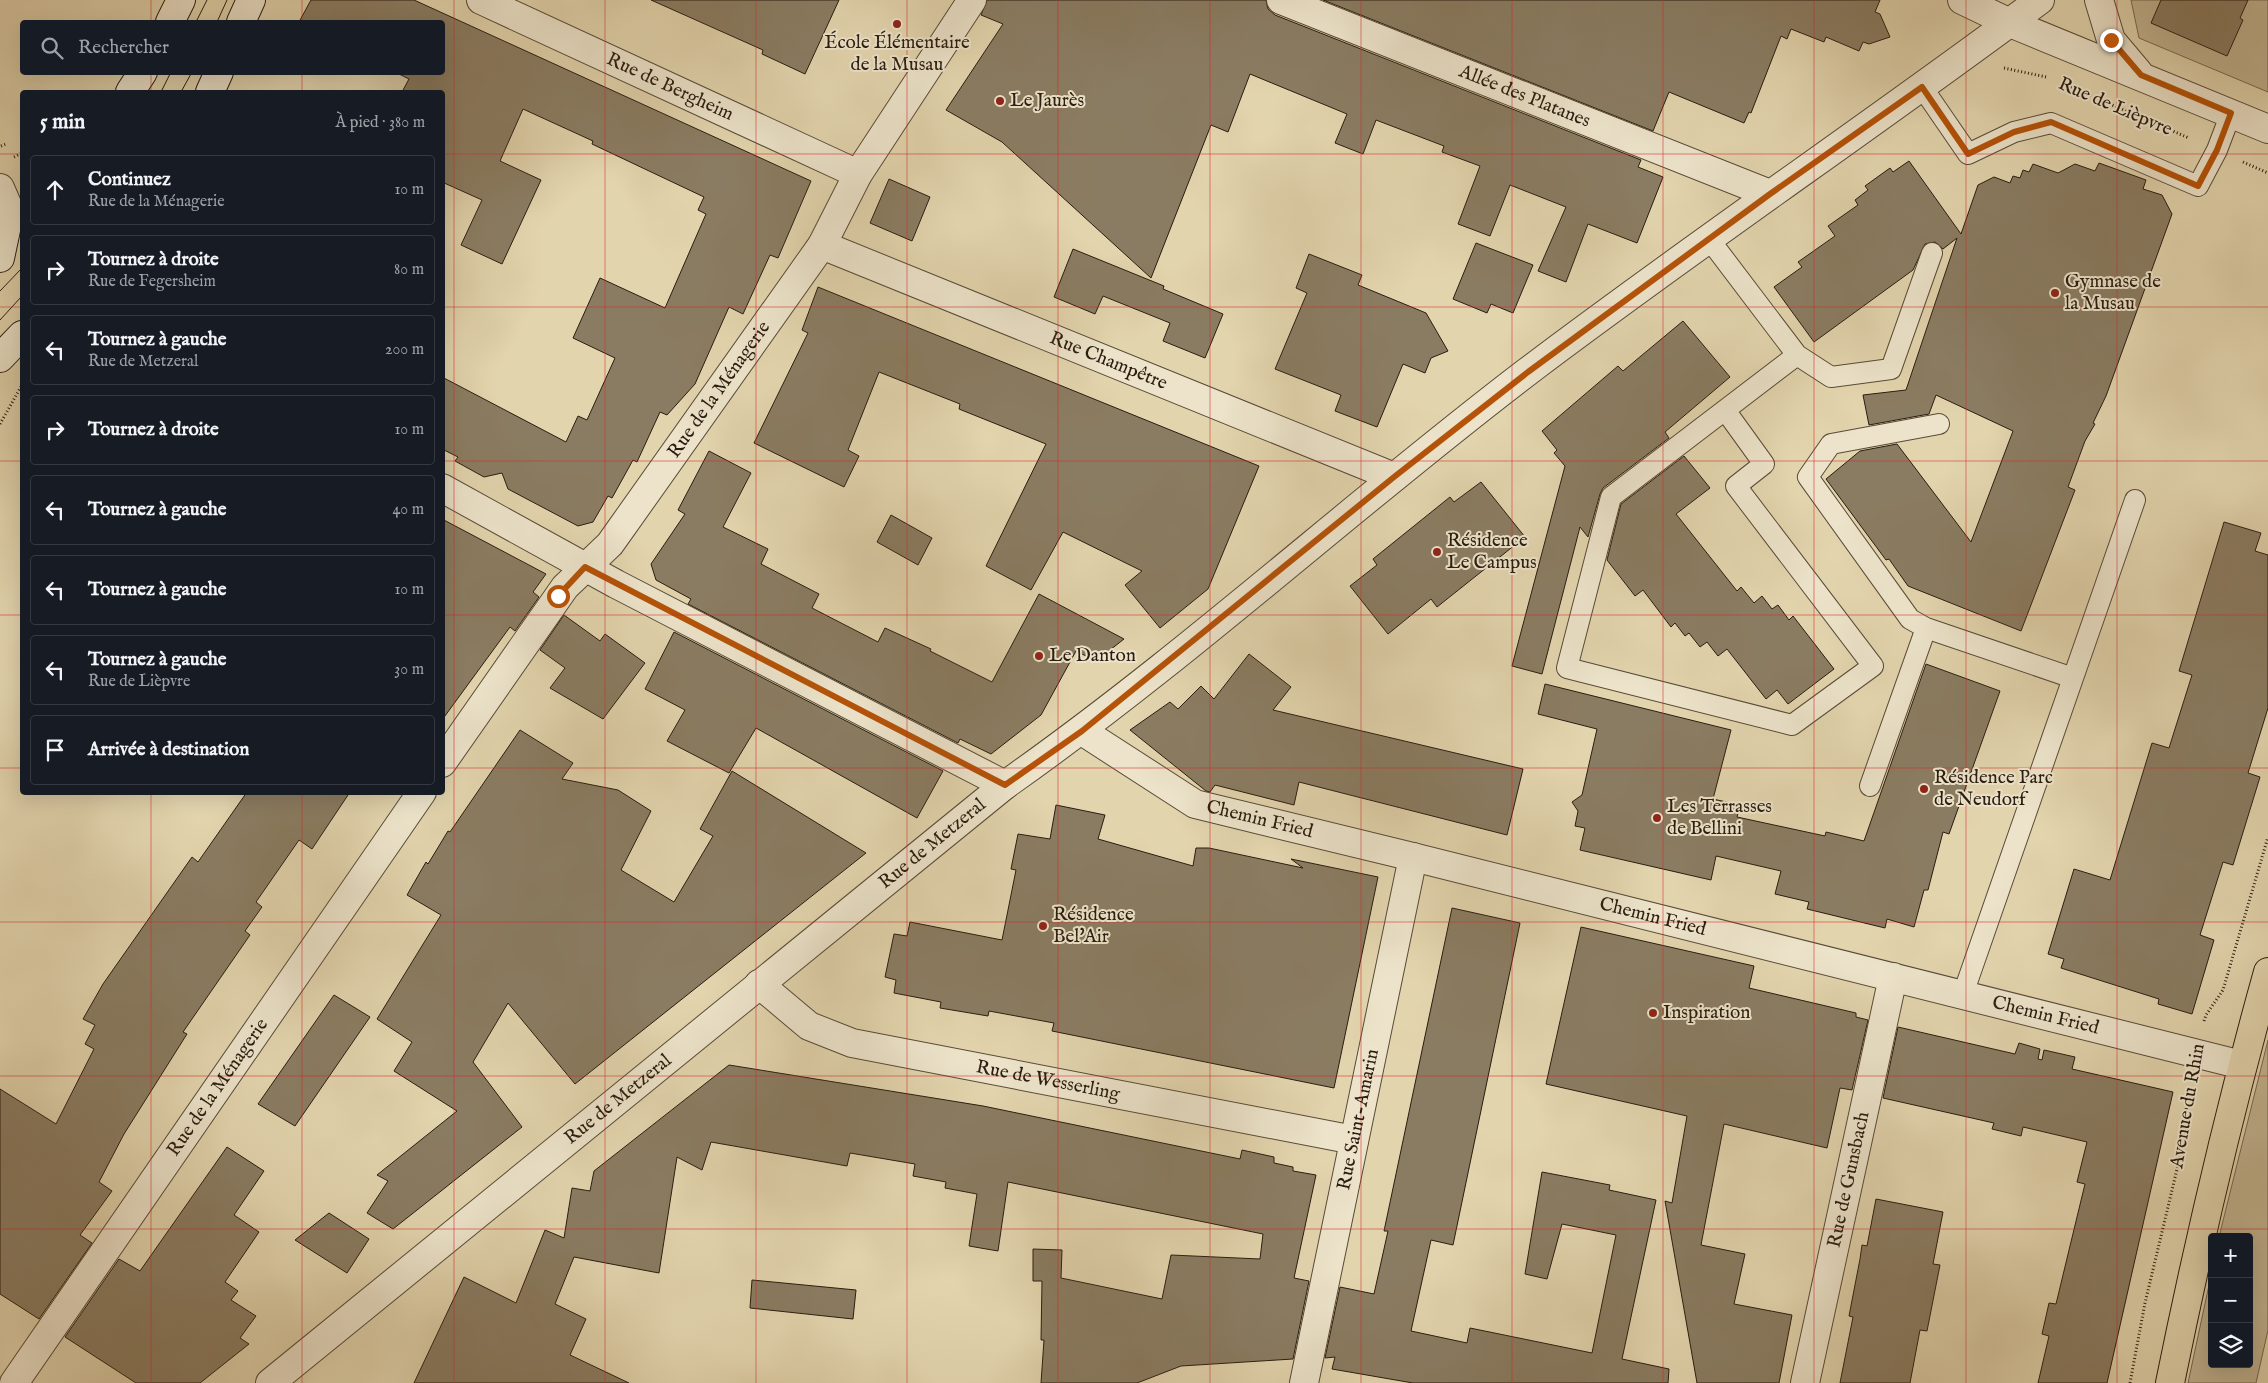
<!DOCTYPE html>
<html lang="fr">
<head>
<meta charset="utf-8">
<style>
  body { margin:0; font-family:"IM FELL English",serif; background:#20242c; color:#f1f3f6 }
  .controls { position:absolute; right:15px; bottom:15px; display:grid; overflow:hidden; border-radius:5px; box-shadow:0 5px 20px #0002 }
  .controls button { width:45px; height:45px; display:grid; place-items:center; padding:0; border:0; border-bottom:1px solid #363941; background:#171b24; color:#f1f3f6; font:25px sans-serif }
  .stop { position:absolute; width:15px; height:15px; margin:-11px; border:4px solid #b45309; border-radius:50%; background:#fff }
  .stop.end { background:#b45309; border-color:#fff; box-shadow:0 1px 5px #0008 }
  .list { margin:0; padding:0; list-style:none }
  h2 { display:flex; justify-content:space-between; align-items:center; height:65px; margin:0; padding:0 20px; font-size:21px }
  h2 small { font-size:16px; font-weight:400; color:#9ea1a6 }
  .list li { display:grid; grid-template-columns:32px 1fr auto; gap:15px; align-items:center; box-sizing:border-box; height:70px; margin:0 10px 10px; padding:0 10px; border:1px solid #363941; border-radius:5px }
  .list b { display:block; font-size:19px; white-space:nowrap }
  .list p { margin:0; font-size:16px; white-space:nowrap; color:#9ea1a6 }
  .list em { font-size:16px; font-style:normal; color:#9ea1a6 }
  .icon { flex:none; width:28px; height:28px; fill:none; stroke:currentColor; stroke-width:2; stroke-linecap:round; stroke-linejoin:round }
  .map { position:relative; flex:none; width:2268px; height:1383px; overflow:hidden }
  .search { position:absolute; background:#171b24; box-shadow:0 5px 20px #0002; left:20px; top:20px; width:425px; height:55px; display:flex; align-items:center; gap:12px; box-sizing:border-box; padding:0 18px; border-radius:5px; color:#9ea1a6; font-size:19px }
  .panel { position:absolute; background:#171b24; box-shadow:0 5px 20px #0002; left:20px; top:90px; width:425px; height:705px; border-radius:5px }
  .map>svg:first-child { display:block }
  .green { fill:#c3b592; stroke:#766951 }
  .building { fill:#8a7c62; stroke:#2a1d10 }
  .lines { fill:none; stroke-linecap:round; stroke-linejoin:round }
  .lane-casing { stroke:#584b37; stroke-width:22 }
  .street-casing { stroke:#584b37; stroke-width:30 }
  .secondary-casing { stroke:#2a1d10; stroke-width:30 }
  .primary-casing { stroke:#2a1d10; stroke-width:30 }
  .path { stroke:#2a1d10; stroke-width:3; stroke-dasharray:1 2.5; stroke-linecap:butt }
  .lane { stroke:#ece3ca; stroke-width:20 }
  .street { stroke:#ece3ca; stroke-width:28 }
  .secondary { stroke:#ece3ca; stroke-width:28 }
  .primary { stroke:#e2d4ad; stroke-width:28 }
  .tram { stroke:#2a1d10; stroke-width:1 }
  .route { stroke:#b45309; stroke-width:6 }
  .grid { fill:none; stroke:#d62828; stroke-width:1; stroke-opacity:0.55 }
  .poi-dot { fill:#8f2418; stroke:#ece3ca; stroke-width:2 }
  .labels { text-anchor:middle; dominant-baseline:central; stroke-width:4; stroke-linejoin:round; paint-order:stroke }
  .poi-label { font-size:19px; fill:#2a1d10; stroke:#ece3ca; text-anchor:start }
  .street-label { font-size:19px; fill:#2a1d10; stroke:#ece3ca }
</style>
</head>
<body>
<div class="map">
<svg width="2268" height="1383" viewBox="0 0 2268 1383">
  <rect width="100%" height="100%" fill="#e2d4ad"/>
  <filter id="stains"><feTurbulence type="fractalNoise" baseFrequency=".004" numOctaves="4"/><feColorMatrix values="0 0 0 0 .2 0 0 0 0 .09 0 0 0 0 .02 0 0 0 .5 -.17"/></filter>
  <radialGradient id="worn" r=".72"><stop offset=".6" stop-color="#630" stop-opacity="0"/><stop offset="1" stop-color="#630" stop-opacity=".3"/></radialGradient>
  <path class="green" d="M2131 0H2268V92L2139 38Z
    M2268 1040V1330L2256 1383H2188L2212 1271V1364H2249V1237H2219Z"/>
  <path class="building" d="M311 0H414L811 181 778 258 770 255 743 314 729 307 695 384 667 415 660 412 637 462 633 460 612 498 608 496 593 522 578 526 508 489 502 473 484 477 455 461 458 457 442 449V377L566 442 578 416 587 420 615 358 573 338 600 278 665 308 706 214 698 210 704 197 592 144 593 141 523 109 500 161 541 180 502 264 461 245 482 200 442 182V92H402L409 79 395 72H442V22H299Z
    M651 0H839L805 74 762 54 763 50Z
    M987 0H1266L1268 9 1275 15 1641 160 1638 167 1663 177 1637 243 1588 224 1566 282 1538 271 1566 207 1510 185 1490 236 1458 224 1480 166 1442 152 1444 146 1376 120 1363 154 1335 143 1347 114 1250 74 1228 132 1211 125 1151 278 1002 142 946 110 1003 24 981 15Z
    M1323 0H1880L1875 12 1880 14 1890 37 1869 44 1863 42 1859 51 1826 37 1824 42 1791 29 1787 39 1781 36 1751 113 1749 112 1744 123 1669 92 1653 131Z
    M2161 0H2248L2240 18 2243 20 2227 56 2151 23Z
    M1909 161 1961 234 1978 185 1994 177 2010 183 2013 176 2020 178 2023 170 2029 172 2033 164 2058 173 2075 164 2095 171 2099 163 2146 180 2143 189 2162 195 2172 214 2106 396 2093 423 2095 424 2085 441 2068 487 2075 490 2021 631 1908 586 1889 559 1886 560 1826 479 1860 451 1897 444 1971 542 2013 431 1936 395 1929 414 1869 425 1863 395 1906 390 1957 238 1943 249 1935 242 1925 244 1913 270 1814 342 1774 287 1802 267 1798 262 1835 236 1828 226 1858 205 1855 200 1868 190 1865 186 1890 168 1893 172Z
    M889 179 930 197 912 241 870 223Z
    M1476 243 1533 265 1513 313 1491 304 1487 313 1453 299Z
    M1073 249 1164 286 1163 289 1223 314 1205 358 1163 341 1170 323 1103 296 1095 314 1054 297Z
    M1309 254 1362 275 1358 285 1426 313 1448 351 1431 358 1425 373 1403 364 1377 427 1335 411 1341 395 1275 369 1307 293 1296 288Z
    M818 287 1259 466 1208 589 1160 628 1125 585 1142 571 1063 532 1031 590 986 566 1046 444 959 409 960 404 879 372 848 450 859 456 844 487 754 443 808 333 802 330Z
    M1683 321 1730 377 1665 432 1669 438 1603 488 1600 494 1588 537 1580 527 1542 674 1512 666 1565 466 1554 453 1557 450 1542 431 1618 366 1623 371Z
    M709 451 751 473 723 527 768 549 761 564 819 594 812 608 878 642 885 628 931 649 930 651 992 682 1039 594 1124 639 1096 661 1076 651 1041 715 991 754 960 739 958 743 688 604 691 599 656 580 651 564 685 514 678 510Z
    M1684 456 1710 488 1676 514 1737 591 1741 587 1754 603 1762 596 1772 609 1778 605 1789 620 1793 616 1834 669 1788 704 1777 690 1766 699 1727 649 1718 656 1707 642 1700 647 1689 633 1685 636 1675 623 1671 627 1643 590 1635 596 1607 560 1621 504Z
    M1481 482 1525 537 1437 607 1431 599 1388 634 1350 586 1377 565 1373 559 1450 497 1454 502Z
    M891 515 932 538 918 565 877 542Z
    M442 519 546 574 533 592 539 597 515 631 510 627 442 720Z
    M2224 522 2261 533 2255 551 2268 555V708L2248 773 2260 777 2233 865 2223 862 2200 935 2214 940 2192 1014 2158 1004 2159 999 2061 968 2064 959 2048 954 2074 869 2110 880 2152 743 2169 748 2192 675 2179 671Z
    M564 615 600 641 605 634 645 663 603 719 550 688 565 668 540 650Z
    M674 632 943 771 917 818 756 728 729 773 667 741 685 710 645 689Z
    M1249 654 1291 687 1273 710 1523 769 1507 835 1299 782 1294 805 1215 785 1210 792 1206 791 1130 730 1170 702 1178 709 1201 686 1214 699Z
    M1926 664 2000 691 1949 834 1943 832 1928 890H1924L1914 927 1887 919 1885 928 1807 909 1809 902 1775 894 1781 871 1716 856 1711 880 1580 850 1585 828 1575 826 1578 811 1572 802 1582 795 1597 729 1538 714 1545 684 1731 730 1713 799 1740 805 1737 817 1825 836 1826 832 1864 841Z
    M520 730 573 763 562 779 618 790 651 811 621 870 674 902 713 836 700 829 732 771 866 853 575 1084 508 1003 473 1062 522 1127 393 1229 367 1213 388 1181 377 1175 457 1111 394 1071 412 1042 377 1019 441 915 407 895 426 862 428 864 448 831 450 832Z
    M247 792H350L312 849 299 840 256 902 262 907 245 931 250 935 183 1032 187 1034 124 1134 99 1182 112 1191 80 1235 92 1243 39 1319 0 1294V1089L56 1124 94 1049 85 1044 95 1025 83 1019 103 984 192 857 198 862Z
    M1056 805 1105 815 1098 839 1193 866 1196 848H1209L1303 868 1291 859 1378 877 1334 1088 1052 1031 1054 1023 989 1011 988 1016 940 1008 941 1002 894 993 896 980 885 977 894 934 907 936 910 922 1002 940 1016 870 1011 869 1018 834 1050 839Z
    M1452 908 1520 923 1453 1245 1431 1240 1411 1331 1467 1343 1470 1328 1592 1353 1616 1235 1562 1224 1547 1279 1525 1274 1542 1172 1610 1185 1609 1190 1656 1200 1622 1359 1669 1369 1668 1383H1413L1332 1369 1335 1357 1325 1358 1340 1287 1374 1294 1388 1231H1384Z
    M1581 927 1754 966 1749 988 1856 1013V1017L1868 1020 1852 1090 1840 1088 1827 1148 1724 1124 1701 1245 1745 1254 1734 1304 1792 1315 1779 1383H1697L1665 1201 1672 1203 1687 1116 1546 1084Z
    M334 995 370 1017 295 1126 258 1104Z
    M1898 1027 2015 1054 2019 1043 2040 1049 2038 1059 2042 1060 2044 1050 2075 1057 2072 1069 2173 1092 2107 1383H2038L2049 1336 2042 1334 2049 1303 2056 1304 2085 1184 2077 1182 2087 1142 2023 1127 2021 1136 1992 1129 1994 1123 1883 1098Z
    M729 1065 983 1106 1240 1159 1242 1150 1274 1157V1163L1293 1167V1171L1316 1175 1294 1278 1309 1281 1293 1359 1181 1366 1137 1383H1041L1044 1340H1041L1042 1281H1033V1249L1062 1250 1061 1278 1162 1299 1171 1255 1260 1259 1263 1234 1008 1182 998 1251 969 1246 977 1194 945 1188 946 1182 913 1176 915 1164 850 1153 847 1166 711 1142 702 1170 677 1157 659 1273 574 1257 555 1304 586 1319 570 1355 629 1383H414L464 1277 516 1303 545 1230 564 1238 572 1188 590 1191 594 1171Z
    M227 1147 264 1171 234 1215 259 1232 225 1282 238 1291 231 1300 256 1316 240 1338 249 1344 200 1383H136L65 1337 119 1259 140 1271Z
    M1876 1199 1943 1212 1933 1264 1940 1265 1927 1331 1920 1330 1910 1383H1840L1853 1317 1849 1316 1860 1259 1862 1245 1867 1246Z
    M329 1213 369 1239 347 1273 295 1240Z
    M752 1280 856 1290 853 1319 750 1308Z"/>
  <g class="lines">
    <g class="lane-casing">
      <path id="lane" d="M1922 87 1968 154 2014 132 2051 123 2198 186 2217 150 2231 113
        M1709 239 1797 355 1611 497 1567 668 1792 725 1873 666 1736 486 1764 464 1725 410
        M1797 355 1831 377 1891 369 1932 253
        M1939 424 1831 444 1808 477 1910 619 1926 628 2073 678
        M1870 786 1926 628
        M1963 994 2135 500"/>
    </g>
    <g class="street-casing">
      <g id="street">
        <path id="s1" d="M481 0 858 174"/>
        <path id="s2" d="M1281 0 1770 194"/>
        <path d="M1962 0 2010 23 2268 129"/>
        <path d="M2099 0 2111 40 2138 72"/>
        <path d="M0 188 10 211"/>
        <path id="s3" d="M822 245 1394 477"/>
        <path d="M442 488 616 584 1005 785"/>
        <path id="s4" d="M1082 731 1195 804 1413 857 2242 1065"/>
        <path id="s5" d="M442 763 565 587 610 544 822 245 858 174 972 0"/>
        <path id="s6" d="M759 984 809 1026 852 1043 1354 1140"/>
        <path id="s7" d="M14 1383 422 792"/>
        <path id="s8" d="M270 1383 1005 785C1187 657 1351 506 1527 372 1696 244 1871 126 2040 0"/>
        <path id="s9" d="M1304 1383 1413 857"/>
        <path id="s10" d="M1805 1383 1893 977"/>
      </g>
    </g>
    <g class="secondary-casing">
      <path id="secondary" d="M170 22 181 0
        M241 22 251 0
        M130 92 143 72
        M210 92 219 72
        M0 258 10 211
        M0 358 22 335"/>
    </g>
    <g class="primary-casing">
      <path id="primary" d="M2170 1383C2198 1245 2230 1108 2268 972"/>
    </g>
    <path class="path" d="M2004 68 2046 77
      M2061 83 2189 138
      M1 146 6 144
      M14 157 22 153
      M2243 162 2268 173
      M0 424 22 385
      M2204 1021 2206 1015 2223 990 2268 837
      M2130 1383 2145 1303 2184 1140 2188 1086"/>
    <use href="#lane" class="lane"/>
    <use href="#street" class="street"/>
    <use href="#secondary" class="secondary"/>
    <use href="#primary" class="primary"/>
    <path class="tram" d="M196 22 207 0
      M217 22 227 0
      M161 92 171 72
      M181 92 192 72
      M0 291 22 268
      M0 320 22 296"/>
  </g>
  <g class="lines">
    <path class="route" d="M558 596 585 567 1005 785 1082 731 1394 477 1528 372 1770 194 1922 87 1968 154 2014 132 2051 122 2198 186 2217 150 2231 113 2141 75 2111 40"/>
  </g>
  <path class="grid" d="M151 0V22M302 0V22M454 0V1383M605 0V1383M756 0V1383M907 0V1383M1058 0V1383M1210 0V1383M1361 0V1383M1512 0V1383M1663 0V1383M1814 0V1383M1966 0V1383M2117 0V1383M151 72V92M302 72V92M0 154H22M442 154H2268M0 307H22M442 307H2268M0 461H22M442 461H2268M0 615H22M442 615H2268M0 768H22M442 768H2268M151 792V1383M302 792V1383M0 922H2268M0 1076H2268M0 1229H2268"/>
  <g class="poi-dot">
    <circle cx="897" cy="24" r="5"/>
    <circle cx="1000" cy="101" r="5"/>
    <circle cx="2055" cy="293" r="5"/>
    <circle cx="1437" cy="552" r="5"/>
    <circle cx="1039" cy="656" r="5"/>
    <circle cx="1924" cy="789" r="5"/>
    <circle cx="1657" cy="818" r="5"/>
    <circle cx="1043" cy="926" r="5"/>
    <circle cx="1653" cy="1013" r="5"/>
  </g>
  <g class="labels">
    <g class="poi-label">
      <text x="897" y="43" text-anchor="middle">École Élémentaire<tspan x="897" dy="22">de la Musau</tspan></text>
      <text x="1010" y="101">Le Jaurès</text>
      <text x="2065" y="282">Gymnase de<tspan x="2065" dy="22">la Musau</tspan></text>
      <text x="1447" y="541">Résidence<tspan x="1447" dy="22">Le Campus</tspan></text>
      <text x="1049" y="656">Le Danton</text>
      <text x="1934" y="778">Résidence Parc<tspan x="1934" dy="22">de Neudorf</tspan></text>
      <text x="1667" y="807">Les Terrasses<tspan x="1667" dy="22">de Bellini</tspan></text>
      <text x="1053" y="915">Résidence<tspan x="1053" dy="22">Bel'Air</tspan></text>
      <text x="1663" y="1013">Inspiration</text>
    </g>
    <g class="street-label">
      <text stroke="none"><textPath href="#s1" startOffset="208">Rue de Bergheim</textPath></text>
      <text stroke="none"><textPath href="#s2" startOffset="262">Allée des Platanes</textPath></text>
      <text transform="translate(2115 107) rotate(23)">Rue de Lièpvre</text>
      <text stroke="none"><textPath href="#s3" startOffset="309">Rue Champêtre</textPath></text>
      <text stroke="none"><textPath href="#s5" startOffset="466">Rue de la Ménagerie</textPath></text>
      <text stroke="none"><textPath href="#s4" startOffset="201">Chemin Fried</textPath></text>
      <text stroke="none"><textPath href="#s8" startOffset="854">Rue de Metzeral</textPath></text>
      <text stroke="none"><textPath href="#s4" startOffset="606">Chemin Fried</textPath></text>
      <text stroke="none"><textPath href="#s4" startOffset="1011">Chemin Fried</textPath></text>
      <text stroke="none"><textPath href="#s6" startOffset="311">Rue de Wesserling</textPath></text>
      <text stroke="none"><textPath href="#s7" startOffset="359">Rue de la Ménagerie</textPath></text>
      <text stroke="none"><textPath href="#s8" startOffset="449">Rue de Metzeral</textPath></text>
      <text transform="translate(2188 1106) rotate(-80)">Avenue du Rhin</text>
      <text stroke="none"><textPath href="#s9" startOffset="269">Rue Saint-Amarin</textPath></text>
      <text stroke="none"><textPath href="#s10" startOffset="208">Rue de Gunsbach</textPath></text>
    </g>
  </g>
  <rect width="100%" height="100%" filter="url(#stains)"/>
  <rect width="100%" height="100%" fill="url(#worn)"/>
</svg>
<div class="controls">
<button>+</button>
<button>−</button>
<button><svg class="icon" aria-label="layers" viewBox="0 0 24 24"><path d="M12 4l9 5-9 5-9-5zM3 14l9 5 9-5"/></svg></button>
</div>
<div class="stop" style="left:558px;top:596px"></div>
<div class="stop end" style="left:2111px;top:40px"></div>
<div class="search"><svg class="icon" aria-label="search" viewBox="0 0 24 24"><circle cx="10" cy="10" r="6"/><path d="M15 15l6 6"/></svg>Rechercher</div>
<section class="panel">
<h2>5 min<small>À pied · 380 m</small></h2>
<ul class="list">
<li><svg class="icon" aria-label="ahead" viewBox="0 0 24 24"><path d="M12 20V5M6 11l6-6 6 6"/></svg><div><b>Continuez</b><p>Rue de la Ménagerie</p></div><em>10 m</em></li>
<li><svg class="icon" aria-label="right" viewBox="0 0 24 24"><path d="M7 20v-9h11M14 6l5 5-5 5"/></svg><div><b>Tournez à droite</b><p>Rue de Fegersheim</p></div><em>80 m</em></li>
<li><svg class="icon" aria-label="left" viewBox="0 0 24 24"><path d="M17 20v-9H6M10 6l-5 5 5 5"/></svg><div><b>Tournez à gauche</b><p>Rue de Metzeral</p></div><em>200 m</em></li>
<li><svg class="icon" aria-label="right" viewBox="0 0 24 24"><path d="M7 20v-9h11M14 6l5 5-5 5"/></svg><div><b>Tournez à droite</b></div><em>10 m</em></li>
<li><svg class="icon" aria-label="left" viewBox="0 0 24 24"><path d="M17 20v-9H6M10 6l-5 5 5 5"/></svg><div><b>Tournez à gauche</b></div><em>40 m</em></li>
<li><svg class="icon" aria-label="left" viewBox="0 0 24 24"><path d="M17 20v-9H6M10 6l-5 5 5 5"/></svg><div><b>Tournez à gauche</b></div><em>10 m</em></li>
<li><svg class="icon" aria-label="left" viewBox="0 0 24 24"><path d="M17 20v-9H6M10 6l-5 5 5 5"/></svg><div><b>Tournez à gauche</b><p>Rue de Lièpvre</p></div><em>30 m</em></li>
<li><svg class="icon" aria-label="arrive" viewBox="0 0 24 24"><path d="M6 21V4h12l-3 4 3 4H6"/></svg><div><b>Arrivée à destination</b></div></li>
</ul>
</section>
</div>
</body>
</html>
